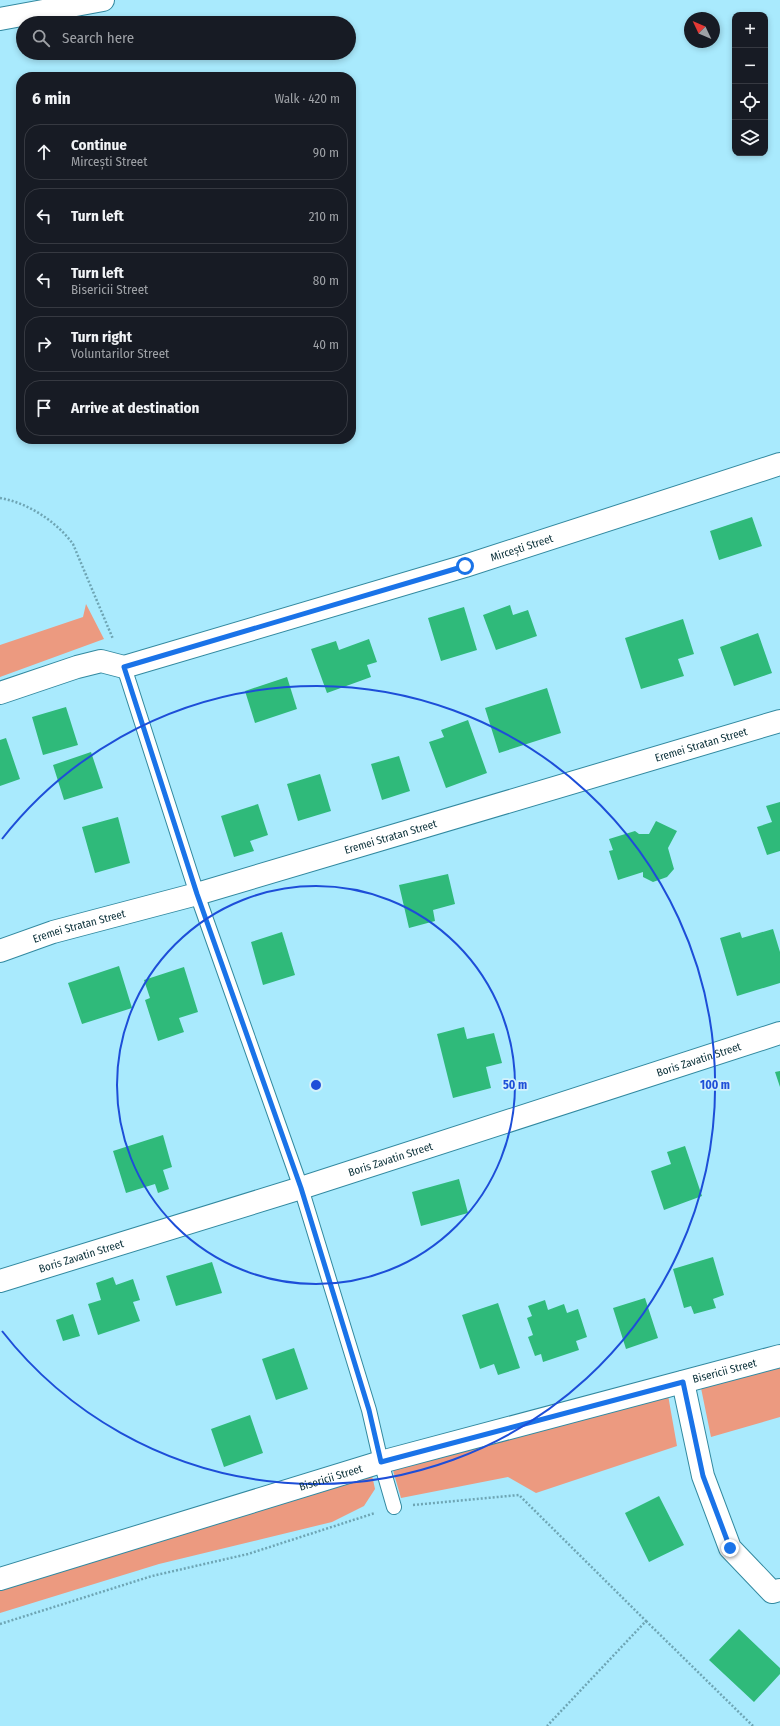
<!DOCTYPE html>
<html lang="en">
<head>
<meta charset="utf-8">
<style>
  body { margin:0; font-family:"Fira Sans Condensed",sans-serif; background:#20242c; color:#f1f3f6 }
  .controls { position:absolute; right:12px; top:12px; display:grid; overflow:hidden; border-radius:8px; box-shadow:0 2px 6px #0003 }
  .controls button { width:36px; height:36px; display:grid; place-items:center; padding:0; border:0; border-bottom:1px solid #363941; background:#171b24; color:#f1f3f6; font:20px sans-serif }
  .compass { position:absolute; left:684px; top:12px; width:36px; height:36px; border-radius:50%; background:#171b24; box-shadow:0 2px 6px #0003; rotate:314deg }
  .stop { position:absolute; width:12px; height:12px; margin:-9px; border:3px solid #1a73e8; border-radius:50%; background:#fff }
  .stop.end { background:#1a73e8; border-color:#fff; box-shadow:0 1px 4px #0008 }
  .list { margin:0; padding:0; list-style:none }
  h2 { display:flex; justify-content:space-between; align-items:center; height:52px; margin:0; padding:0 16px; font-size:17px }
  h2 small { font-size:13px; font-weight:400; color:#9ea1a6 }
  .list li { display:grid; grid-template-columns:26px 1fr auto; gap:12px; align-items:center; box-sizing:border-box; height:56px; margin:0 8px 8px; padding:0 8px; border:1px solid #363941; border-radius:16px }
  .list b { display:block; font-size:15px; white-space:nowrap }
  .list p { margin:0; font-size:13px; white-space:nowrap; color:#9ea1a6 }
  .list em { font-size:13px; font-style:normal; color:#9ea1a6 }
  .icon { flex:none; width:22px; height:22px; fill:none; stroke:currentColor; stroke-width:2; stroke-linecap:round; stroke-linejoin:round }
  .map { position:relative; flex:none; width:780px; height:1726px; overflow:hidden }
  .search { position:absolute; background:#171b24; box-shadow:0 2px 6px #0003; left:16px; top:16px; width:340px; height:44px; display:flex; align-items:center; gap:10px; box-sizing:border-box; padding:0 14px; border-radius:22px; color:#9ea1a6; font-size:15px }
  .panel { position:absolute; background:#171b24; box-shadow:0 2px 6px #0003; left:16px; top:72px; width:340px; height:372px; border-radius:16px }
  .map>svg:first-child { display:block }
  .green { fill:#ec9a80 }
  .building { fill:#2fba7a }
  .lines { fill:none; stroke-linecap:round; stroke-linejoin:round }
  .service-casing { stroke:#3289a0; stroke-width:16 }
  .minor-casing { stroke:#3289a0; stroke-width:24 }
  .path { stroke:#6ea5b4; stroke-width:2.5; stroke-dasharray:2 2; stroke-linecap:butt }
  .service { stroke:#fff; stroke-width:14 }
  .minor { stroke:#fff; stroke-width:22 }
  .route { stroke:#1a73e8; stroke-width:5 }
  .ring { fill:none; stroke:#1d4ed8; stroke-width:2 }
  .labels { text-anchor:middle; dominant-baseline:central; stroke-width:3.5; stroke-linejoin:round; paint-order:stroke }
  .street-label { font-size:11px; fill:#092f38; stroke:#d2f1fb }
  .centre { fill:#1d4ed8; stroke:#d2f1fb; stroke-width:2 }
  .ring-label { font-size:12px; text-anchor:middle; font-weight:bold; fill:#1d4ed8; stroke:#d2f1fb; stroke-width:3.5; stroke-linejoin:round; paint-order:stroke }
</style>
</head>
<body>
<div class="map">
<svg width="780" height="1726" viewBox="0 0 780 1726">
  <rect width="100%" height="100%" fill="#a9eafd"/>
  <path class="green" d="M86 604 104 639 0 677V645L83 617Z
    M780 1368V1417L711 1437 701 1388Z
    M668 1395 677 1446 536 1493 508 1477 401 1498 392 1467Z
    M372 1475 375 1489 364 1506 332 1522 159 1564 0 1613V1589Z"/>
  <path class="building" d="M752 517 762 546 719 560 710 531Z
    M510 605 513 615 528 610 537 636 496 650 483 615Z
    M464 607 477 650 441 661 428 618Z
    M683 619 694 654 678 659 684 676 641 689 625 638Z
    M758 633 772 673 734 686 720 647Z
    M369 639 377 662 367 665 371 677 327 693 311 649 336 641 339 650Z
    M287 677 297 709 255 723 245 691Z
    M547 688 561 733 499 753 485 708Z
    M66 707 78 745 43 755 32 717Z
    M468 720 487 773 446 788 429 742 444 737 441 730Z
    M6 738 20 779 0 786V740Z
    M91 752 103 788 64 800 53 765Z
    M399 756 410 791 382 800 371 764Z
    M320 774 331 811 298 821 287 784Z
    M780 802V851L767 855 757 827 772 822 766 806Z
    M258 804 268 835 250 841 254 851 234 857 221 816Z
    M118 817 130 863 95 873 82 827Z
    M656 821 677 831 668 848 674 869 667 877 653 882 643 877V872L618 880 609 851 613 850 609 839 635 831 639 834H649Z
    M448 874 455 904 433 910 435 921 409 928 399 885Z
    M773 929 780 952V983L737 996 720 938 740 932 742 938Z
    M282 932 295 975 263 985 251 942Z
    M119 966 132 1008 82 1024 68 983Z
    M184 967 198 1012 179 1018 184 1032 158 1041 145 1000 150 998 144 980Z
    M464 1027 467 1039 494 1033 502 1063 486 1067 491 1088 453 1098 437 1034Z
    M780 1071V1087L775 1072Z
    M163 1135 172 1167 163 1170 169 1189 158 1193 155 1184 126 1193 113 1151Z
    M685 1146 702 1196 664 1210 651 1171 671 1164 667 1152Z
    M459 1179 468 1213 421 1226 412 1192Z
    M713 1257 724 1295 713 1299 716 1308 694 1314 691 1306 684 1308 673 1269Z
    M212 1262 222 1293 176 1306 166 1276Z
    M113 1277 116 1285 133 1279 140 1300 133 1302 140 1321 98 1335 88 1304 101 1300 96 1283Z
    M645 1298 658 1338 626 1349 613 1308Z
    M545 1300 548 1310 564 1304 567 1313 578 1309 587 1337 576 1341 579 1350 543 1362 541 1354 535 1356 528 1337 533 1335 527 1318 532 1316 528 1306Z
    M498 1303 520 1368 498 1375 494 1364 480 1369 462 1315Z
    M73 1314 80 1336 63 1341 56 1320Z
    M294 1348 308 1389 276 1400 262 1359Z
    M250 1415 263 1453 224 1467 211 1429Z
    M659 1496 684 1545 649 1562 625 1513Z
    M739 1629 780 1668V1674L754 1702 709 1660Z"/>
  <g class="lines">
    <g class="service-casing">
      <path id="service" d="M124 667 197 894 301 1188 369 1410 381 1462 394 1507"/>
    </g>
    <g class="minor-casing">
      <g id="minor">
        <path d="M0 19 103 0"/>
        <path id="s1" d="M0 693 77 667 101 661 124 667 465 566 780 464"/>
        <path id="s2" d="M0 951 53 932 197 894 780 721"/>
        <path id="s3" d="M0 1281 301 1188 780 1033"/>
        <path d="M683 1382 703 1476 730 1548 772 1592 780 1590"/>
        <path id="s4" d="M0 1579 381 1462 780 1356"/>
      </g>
    </g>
    <path class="path" d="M0 498C28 503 56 521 73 544L113 639
      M413 1505 519 1495 646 1621 547 1726
      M646 1621 753 1726
      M0 1624 152 1576 248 1554 375 1513"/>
    <use href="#service" class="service"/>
    <use href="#minor" class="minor"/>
  </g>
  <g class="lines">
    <path class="route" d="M465 566 124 667 197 894 301 1188 369 1410 381 1462 683 1382 703 1476 730 1548"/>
  </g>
  <g class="ring">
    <circle cx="316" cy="1085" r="199"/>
    <path d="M2 839A399 399 0 1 1 2 1331"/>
  </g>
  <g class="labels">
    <g class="street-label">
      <text stroke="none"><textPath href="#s1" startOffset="545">Mircești Street</textPath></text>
      <text stroke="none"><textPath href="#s2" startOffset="731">Eremei Stratan Street</textPath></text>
      <text stroke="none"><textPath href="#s2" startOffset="407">Eremei Stratan Street</textPath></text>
      <text stroke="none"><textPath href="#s2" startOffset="83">Eremei Stratan Street</textPath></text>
      <text stroke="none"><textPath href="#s3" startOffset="733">Boris Zavatin Street</textPath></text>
      <text stroke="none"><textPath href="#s3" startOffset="409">Boris Zavatin Street</textPath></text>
      <text stroke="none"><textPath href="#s3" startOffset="85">Boris Zavatin Street</textPath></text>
      <text stroke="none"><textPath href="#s4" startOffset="754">Bisericii Street</textPath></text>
      <text stroke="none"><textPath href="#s4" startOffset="346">Bisericii Street</textPath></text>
    </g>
  </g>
  <circle cx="316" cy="1085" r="6" class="centre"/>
  <g class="ring-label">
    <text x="515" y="1089">50 m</text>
    <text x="715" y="1089">100 m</text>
  </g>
</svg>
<div class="controls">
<button>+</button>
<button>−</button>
<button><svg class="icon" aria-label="locate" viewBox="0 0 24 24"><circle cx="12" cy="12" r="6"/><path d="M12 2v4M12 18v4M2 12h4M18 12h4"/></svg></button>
<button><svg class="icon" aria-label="layers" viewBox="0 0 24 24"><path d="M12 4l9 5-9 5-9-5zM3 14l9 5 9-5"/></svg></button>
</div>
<svg class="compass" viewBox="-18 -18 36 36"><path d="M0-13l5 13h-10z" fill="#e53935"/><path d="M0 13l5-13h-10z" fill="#9ea1a6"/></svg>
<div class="stop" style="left:465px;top:566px"></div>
<div class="stop end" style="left:730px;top:1548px"></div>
<div class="search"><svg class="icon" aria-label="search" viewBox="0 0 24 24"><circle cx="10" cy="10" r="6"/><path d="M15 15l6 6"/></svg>Search here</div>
<section class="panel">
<h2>6 min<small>Walk · 420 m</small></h2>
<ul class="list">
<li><svg class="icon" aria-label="ahead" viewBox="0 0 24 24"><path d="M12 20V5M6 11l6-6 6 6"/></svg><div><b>Continue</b><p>Mircești Street</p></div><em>90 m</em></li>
<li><svg class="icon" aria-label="left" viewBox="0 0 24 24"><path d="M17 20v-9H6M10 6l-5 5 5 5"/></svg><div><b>Turn left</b></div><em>210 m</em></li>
<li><svg class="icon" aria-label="left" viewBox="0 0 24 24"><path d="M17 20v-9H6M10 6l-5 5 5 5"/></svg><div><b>Turn left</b><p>Bisericii Street</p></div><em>80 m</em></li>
<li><svg class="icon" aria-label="right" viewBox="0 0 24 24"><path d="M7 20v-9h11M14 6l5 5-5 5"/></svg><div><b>Turn right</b><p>Voluntarilor Street</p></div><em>40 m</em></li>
<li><svg class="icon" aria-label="arrive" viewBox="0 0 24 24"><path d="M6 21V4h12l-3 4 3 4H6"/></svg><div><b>Arrive at destination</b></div></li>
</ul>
</section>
</div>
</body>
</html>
